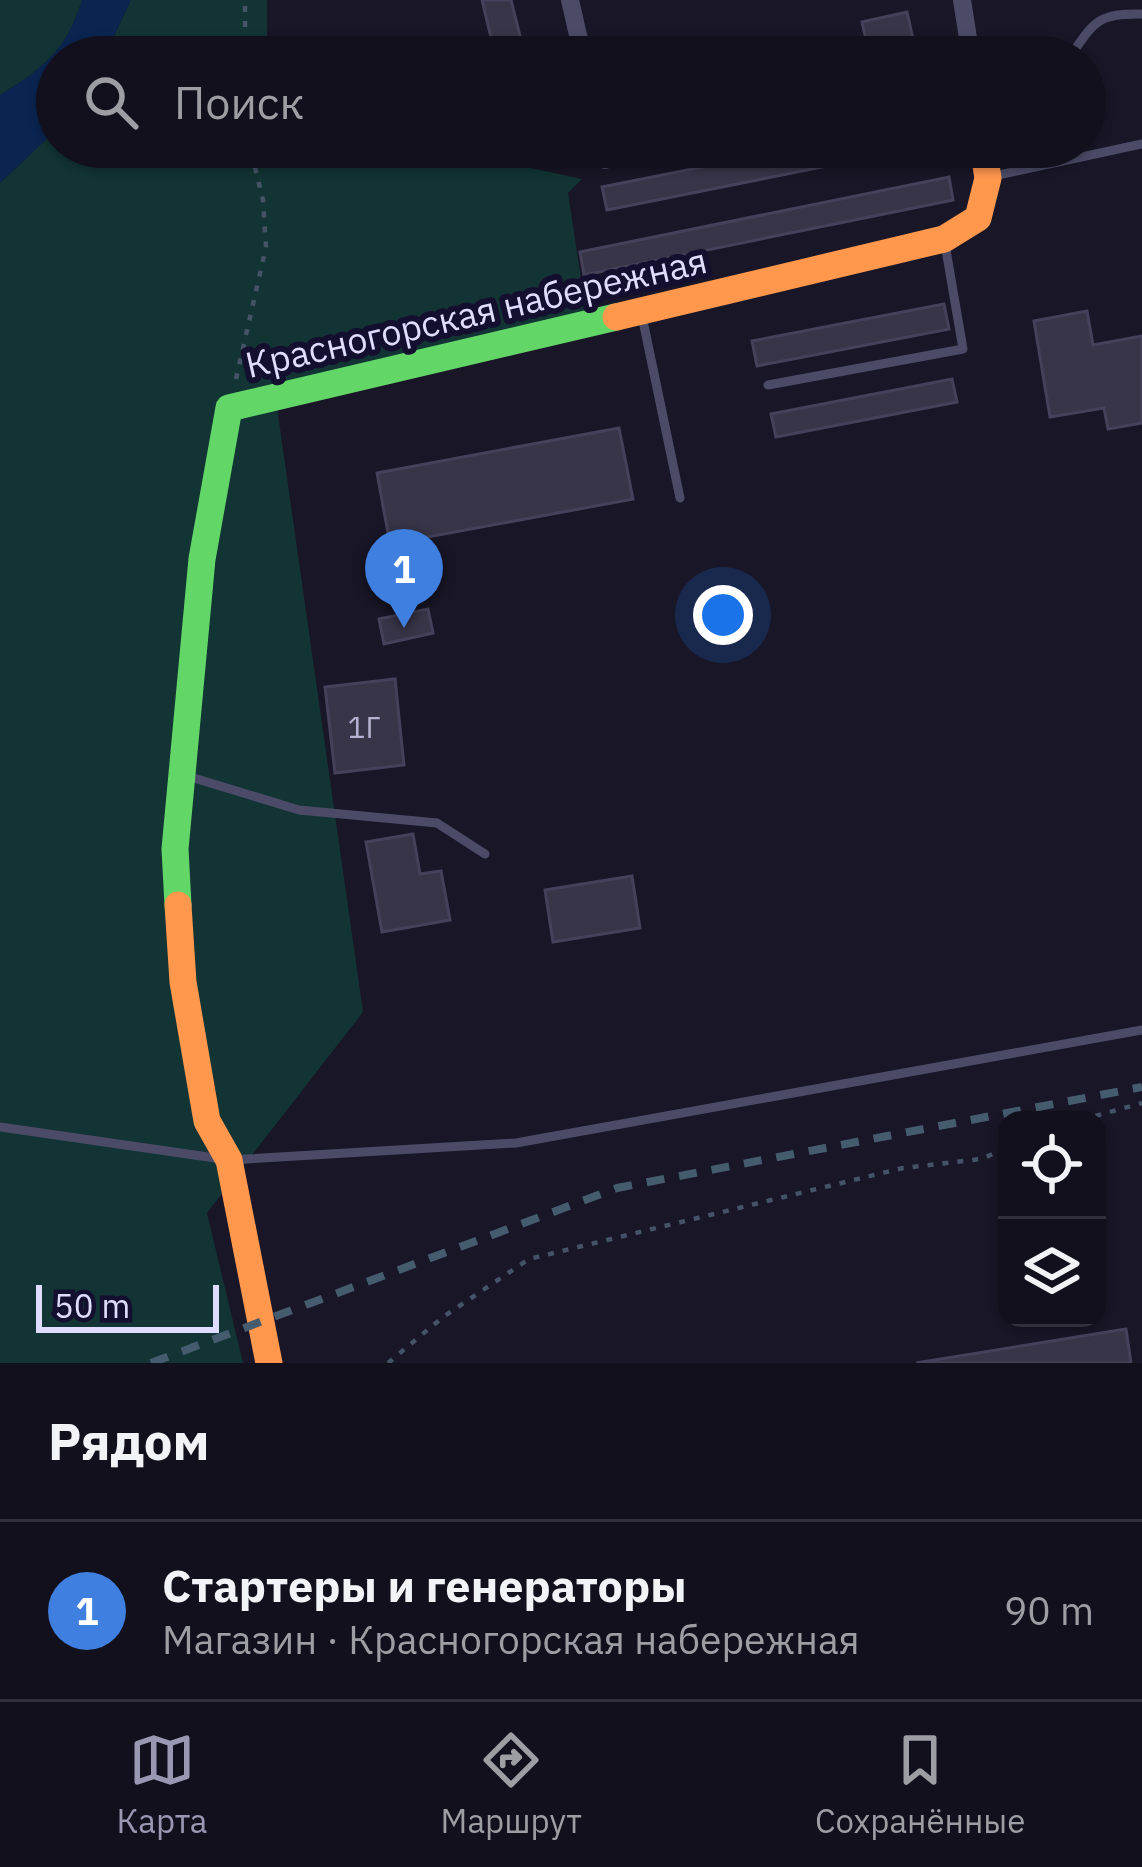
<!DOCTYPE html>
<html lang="ru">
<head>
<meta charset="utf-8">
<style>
  body { margin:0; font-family:"IBM Plex Sans",sans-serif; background:#1c1926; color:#f1f3f6 }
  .controls { position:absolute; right:36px; bottom:36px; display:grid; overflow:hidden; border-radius:24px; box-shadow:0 3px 9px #0004 }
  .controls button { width:108px; height:108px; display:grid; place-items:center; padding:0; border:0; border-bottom:3px solid #32303b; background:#13101d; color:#f1f3f6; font:60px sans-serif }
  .scale { position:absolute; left:36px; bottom:30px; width:183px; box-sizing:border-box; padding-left:12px; border:6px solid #dfdcff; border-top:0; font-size:33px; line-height:42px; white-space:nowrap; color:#dfdcff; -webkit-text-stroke:9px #140f2e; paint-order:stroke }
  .you { position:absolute; left:723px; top:615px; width:42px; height:42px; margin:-30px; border:9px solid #fff; border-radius:50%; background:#1a73e8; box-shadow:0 0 0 18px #1a73e833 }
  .badge { display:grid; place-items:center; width:78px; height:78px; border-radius:50%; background:#9a97b3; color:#fff; font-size:39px; font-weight:700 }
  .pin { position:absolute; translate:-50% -99px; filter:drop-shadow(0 3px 6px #0008) }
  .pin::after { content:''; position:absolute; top:63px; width:42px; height:36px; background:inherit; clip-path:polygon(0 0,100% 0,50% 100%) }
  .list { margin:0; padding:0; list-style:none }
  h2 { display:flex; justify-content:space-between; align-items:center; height:156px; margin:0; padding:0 48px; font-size:51px }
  h2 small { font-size:39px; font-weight:400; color:#9d9da4 }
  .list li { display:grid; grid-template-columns:78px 1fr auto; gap:36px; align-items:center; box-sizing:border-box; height:180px; padding:0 48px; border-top:3px solid #32303b }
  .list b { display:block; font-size:45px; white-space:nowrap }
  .list p { margin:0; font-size:39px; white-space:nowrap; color:#9d9da4 }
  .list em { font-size:39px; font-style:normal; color:#9d9da4 }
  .icon { flex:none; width:66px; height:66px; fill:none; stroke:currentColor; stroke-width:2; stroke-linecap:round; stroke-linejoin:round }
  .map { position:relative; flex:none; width:1142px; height:1363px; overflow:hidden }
  .search { position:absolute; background:#13101d; box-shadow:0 3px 9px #0004; left:36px; right:36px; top:36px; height:132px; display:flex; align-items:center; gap:30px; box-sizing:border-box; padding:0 42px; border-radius:66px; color:#9d9da4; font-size:45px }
  .sheet { height:336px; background:#13101d }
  nav { display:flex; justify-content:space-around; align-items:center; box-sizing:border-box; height:168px; border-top:3px solid #32303b; background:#13101d; font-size:33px; color:#9d9da4 }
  nav a { display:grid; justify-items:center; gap:6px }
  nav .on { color:#9a97b3 }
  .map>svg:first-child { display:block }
  .green { fill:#123434 }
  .water { fill:#0a2550 }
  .building { fill:#383548; stroke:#45415a; stroke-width:3 }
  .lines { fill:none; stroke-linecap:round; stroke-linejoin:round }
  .path { stroke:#445466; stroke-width:4.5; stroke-dasharray:6 9; stroke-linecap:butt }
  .lane { stroke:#4b4b68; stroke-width:9 }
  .street { stroke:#4b4b68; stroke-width:18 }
  .fast { stroke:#63d668; stroke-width:27 }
  .slow { stroke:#ff974d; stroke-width:27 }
  .rail { stroke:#455c6f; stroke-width:8; stroke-dasharray:18 15; stroke-linecap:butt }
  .labels { text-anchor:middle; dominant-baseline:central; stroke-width:12; stroke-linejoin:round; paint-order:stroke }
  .number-label { font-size:30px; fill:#b5b2d1 }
  .street-label { font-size:36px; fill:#dfdcff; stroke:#140f2e }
</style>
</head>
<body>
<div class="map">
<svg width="1142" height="1363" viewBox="0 0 1142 1363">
  <rect width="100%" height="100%" fill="#191627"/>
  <path class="green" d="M0 0H82C66 51 44 68 0 95Z
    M131 0H267V57H104Z
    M57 129V147H435L582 179 568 193 587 317 274 386 363 1012 207 1213 243 1363H0V183Z"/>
  <path class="water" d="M82 0H131L104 57H57V129L0 183V95C44 68 66 51 82 0Z"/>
  <path class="building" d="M482 0H511L522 44 494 50Z
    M907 12 917 57H870L862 22Z
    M807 43 810 57H746Z
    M803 147H922L607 210 602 187Z
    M949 177 953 200 584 275 580 252Z
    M944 304 949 329 757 366 752 341Z
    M1087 311 1093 345 1142 336V423L1108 429 1104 408 1050 417 1034 321Z
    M952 379 957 402 776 437 771 414Z
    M619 428 633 499 390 544 377 473Z
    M428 609 433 633 384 644 379 619Z
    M395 679 404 765 335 773 325 687Z
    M413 834 420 874 441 871 450 920 382 932 366 842Z
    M632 876 640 928 553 942 545 890Z
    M1126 1329 1131 1363H916Z"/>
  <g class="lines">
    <path class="path" d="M245 57V0
      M236 379 266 247 263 200 250 147
      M1081 1120 1142 1103
      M388 1363 443 1317 529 1259 903 1168 981 1159 1007 1148"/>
    <path class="lane" d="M1070 57C1094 22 1097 13 1142 14
      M989 177 1142 144
      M642 316 680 498
      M768 385 963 349 945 244
      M184 775 299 810 437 823 485 854
      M0 1127 229 1160 516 1143 1142 1030"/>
    <path class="street" d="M570 0 583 57
      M962 0 971 57
      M603 147 605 160"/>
    <path class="fast" d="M178 905 175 849 202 559 229 408 616 317"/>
    <path class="slow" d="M616 317 944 239 978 218 988 178 983 147
      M178 905 183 982 207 1121 229 1160 269 1363"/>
    <path class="rail" d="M151 1363 617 1188 1142 1087"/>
  </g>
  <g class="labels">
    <g class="number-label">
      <text x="364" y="726">1Г</text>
    </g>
    <g class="street-label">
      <text transform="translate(476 312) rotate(-13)">Краcногорская набережная</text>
    </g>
  </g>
</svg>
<div class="controls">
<button><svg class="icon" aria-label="locate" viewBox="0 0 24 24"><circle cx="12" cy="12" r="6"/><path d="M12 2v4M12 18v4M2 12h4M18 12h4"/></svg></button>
<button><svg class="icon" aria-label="layers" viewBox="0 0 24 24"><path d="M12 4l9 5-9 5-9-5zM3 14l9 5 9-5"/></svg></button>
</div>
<div class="scale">50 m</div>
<div class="you"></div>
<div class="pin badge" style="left:404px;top:628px;background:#3f7fe0">1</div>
<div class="search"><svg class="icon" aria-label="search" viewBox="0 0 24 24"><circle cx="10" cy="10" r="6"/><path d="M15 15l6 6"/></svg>Поиск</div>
</div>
<section class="sheet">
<h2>Рядом<small></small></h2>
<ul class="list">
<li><span class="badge" style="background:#3f7fe0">1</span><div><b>Стартеры и генераторы</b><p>Магазин · Краcногорская набережная</p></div><em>90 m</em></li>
</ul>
</section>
<nav>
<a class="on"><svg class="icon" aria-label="map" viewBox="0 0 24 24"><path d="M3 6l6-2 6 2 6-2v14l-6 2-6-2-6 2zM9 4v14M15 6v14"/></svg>Карта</a>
<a><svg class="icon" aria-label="directions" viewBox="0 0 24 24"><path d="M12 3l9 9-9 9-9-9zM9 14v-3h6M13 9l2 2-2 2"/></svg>Маршрут</a>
<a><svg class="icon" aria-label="saved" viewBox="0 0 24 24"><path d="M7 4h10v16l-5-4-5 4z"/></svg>Сохранённые</a>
</nav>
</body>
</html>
